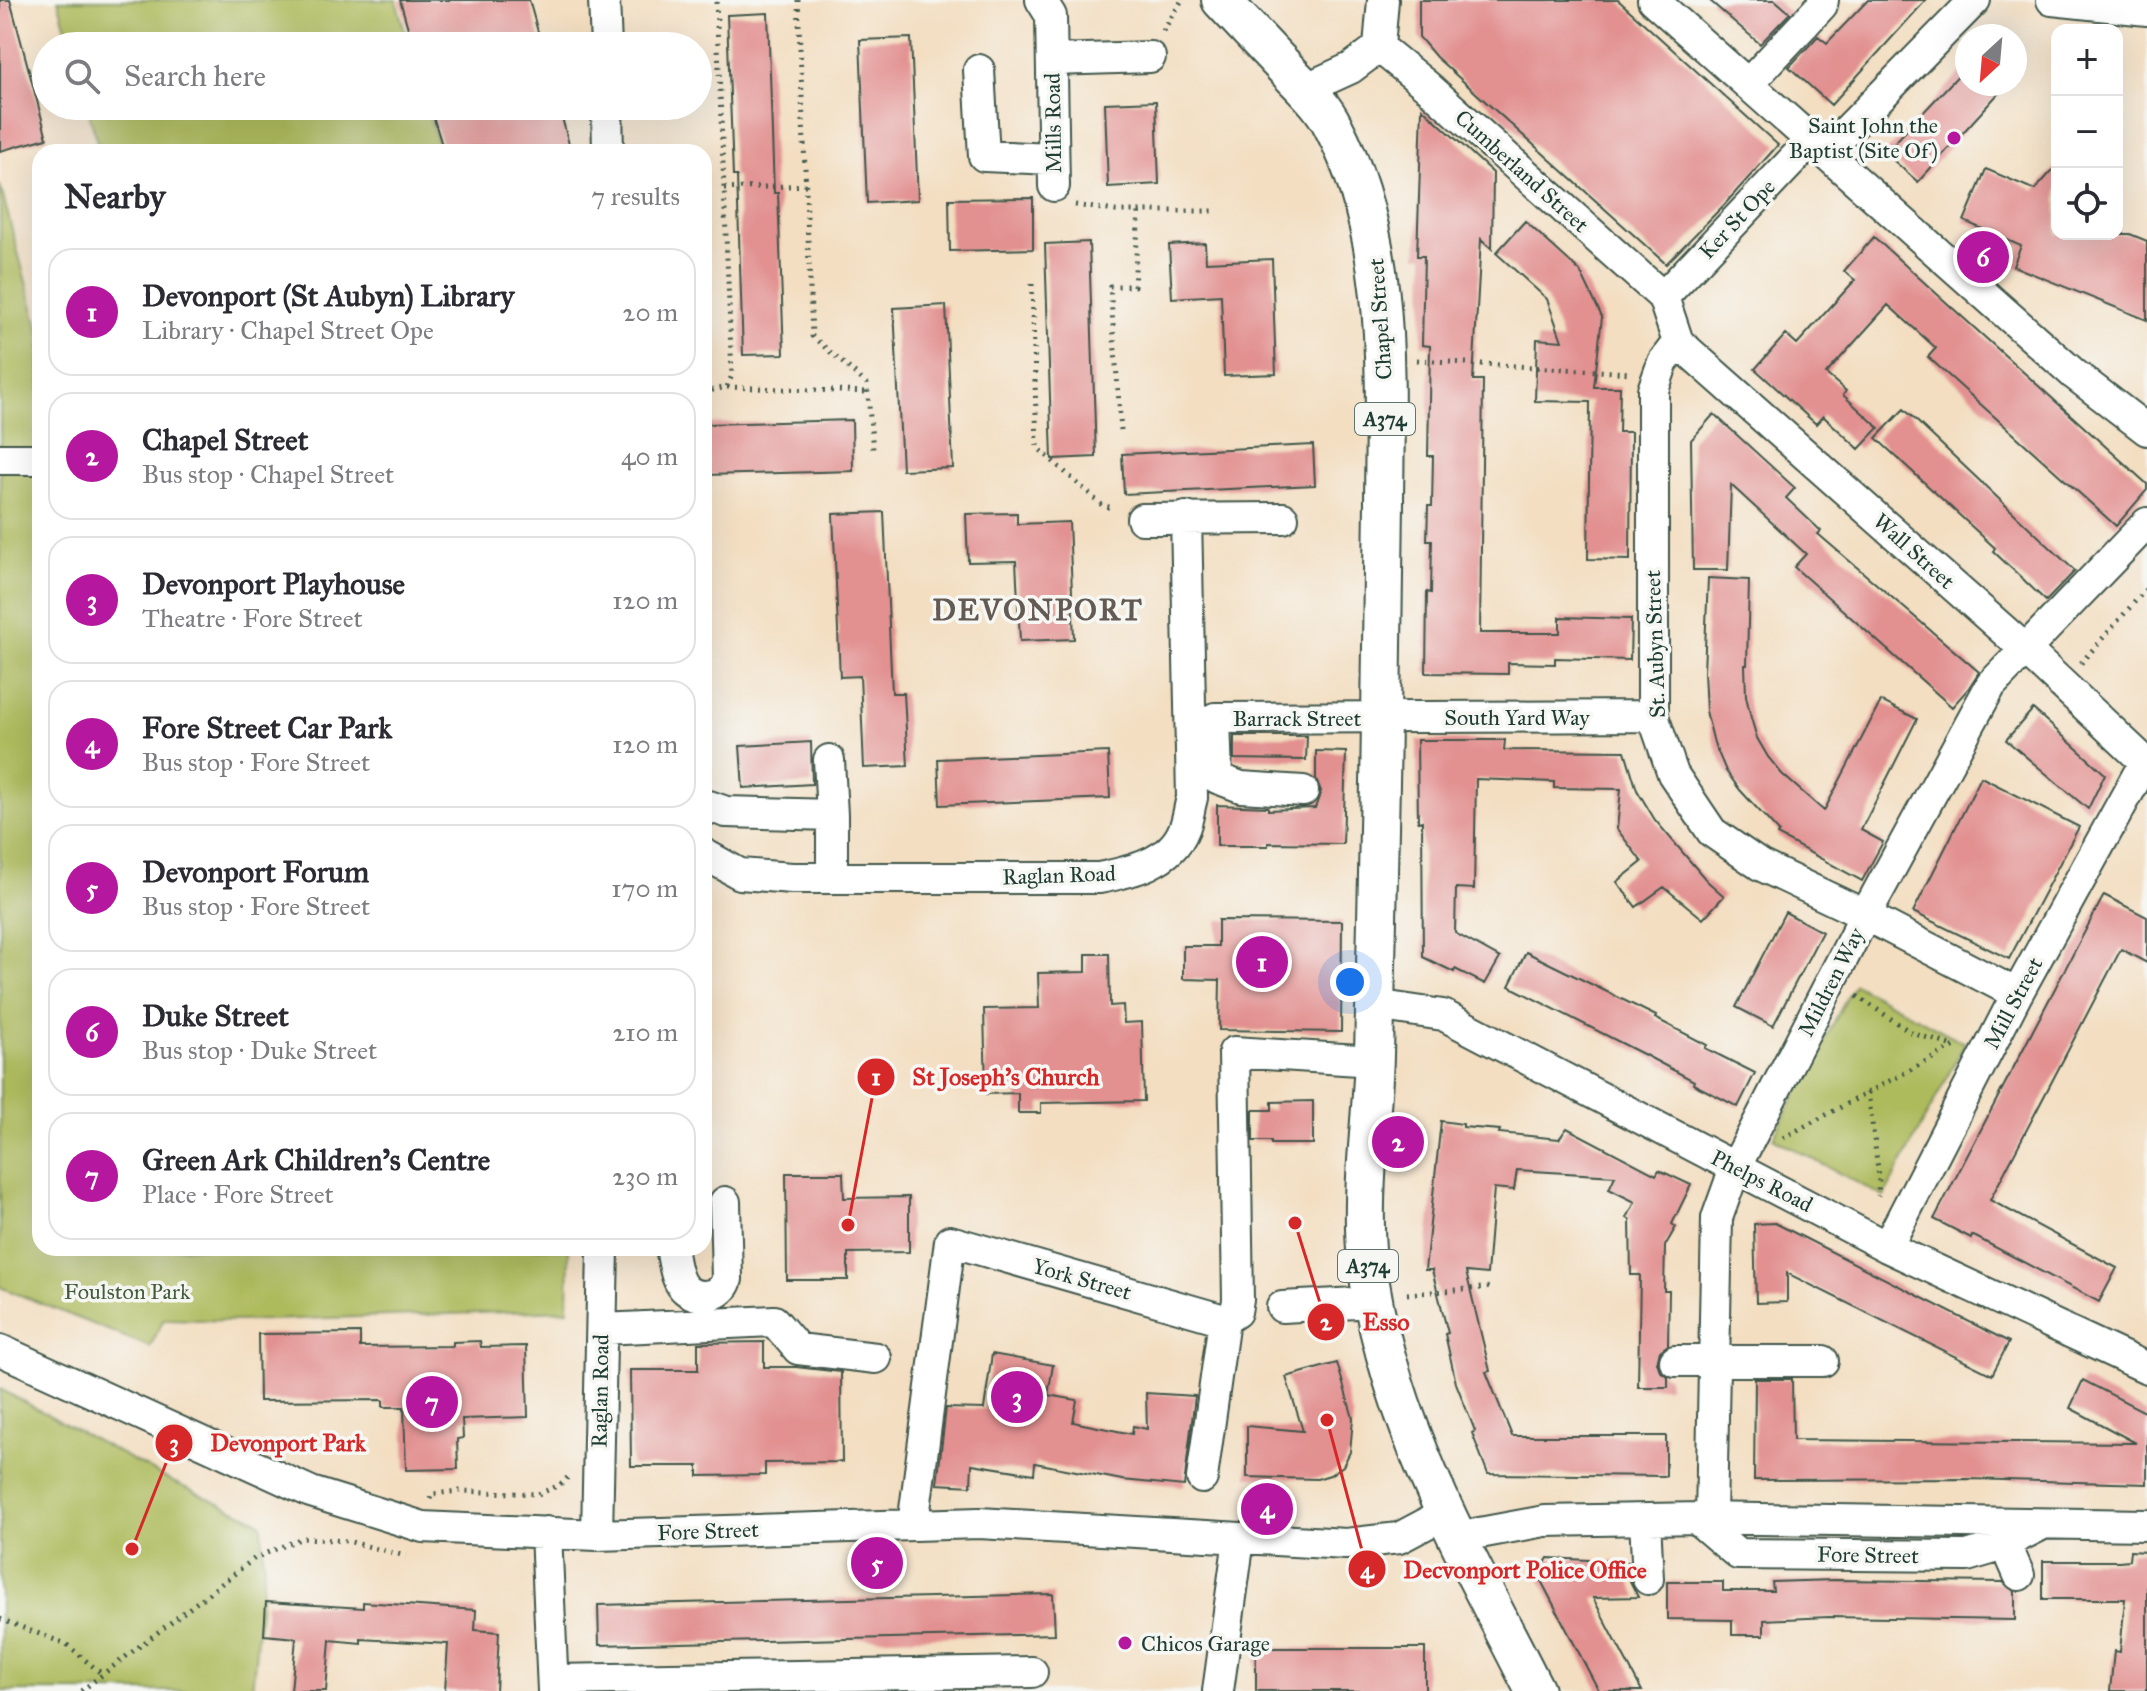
<!DOCTYPE html>
<html lang="en">
<head>
<meta charset="utf-8">
<style>
  body { margin:0; font-family:"IM FELL Great Primer",serif; background:#f2f2f3; color:#2b2b33 }
  .controls { position:absolute; right:24px; top:24px; display:grid; overflow:hidden; border-radius:16px; box-shadow:0 8px 32px #0002 }
  .controls button { width:72px; height:72px; display:grid; place-items:center; padding:0; border:0; border-bottom:2px solid #e1e1e2; background:#fff; color:#2b2b33; font:40px sans-serif }
  .compass { position:absolute; left:1955px; top:24px; width:72px; height:72px; border-radius:50%; background:#fff; box-shadow:0 8px 32px #0002; rotate:206deg }
  .you { position:absolute; left:1350px; top:982px; width:28px; height:28px; margin:-20px; border:6px solid #fff; border-radius:50%; background:#1a73e8; box-shadow:0 0 0 12px #1a73e833 }
  .badge { display:grid; place-items:center; width:52px; height:52px; border-radius:50%; background:#b5179e; color:#fff; font-size:26px; font-weight:700 }
  .pin { position:absolute; translate:-50% -50%; border:4px solid #fff; box-shadow:0 2px 8px #0006 }
  .list { margin:0; padding:0; list-style:none }
  h2 { display:flex; justify-content:space-between; align-items:center; height:104px; margin:0; padding:0 32px; font-size:34px }
  h2 small { font-size:26px; font-weight:400; color:#7c7c81 }
  .list li { display:grid; grid-template-columns:52px 1fr auto; gap:24px; align-items:center; box-sizing:border-box; height:128px; margin:0 16px 16px; padding:0 16px; border:2px solid #e1e1e2; border-radius:24px }
  .list b { display:block; font-size:30px; white-space:nowrap }
  .list p { margin:0; font-size:26px; white-space:nowrap; color:#7c7c81 }
  .list em { font-size:26px; font-style:normal; color:#7c7c81 }
  .icon { flex:none; width:44px; height:44px; fill:none; stroke:currentColor; stroke-width:2; stroke-linecap:round; stroke-linejoin:round }
  .map { position:relative; flex:none; width:2147px; height:1691px; overflow:hidden }
  .search { position:absolute; background:#fff; box-shadow:0 8px 32px #0002; left:32px; top:32px; width:680px; height:88px; display:flex; align-items:center; gap:20px; box-sizing:border-box; padding:0 28px; border-radius:44px; color:#7c7c81; font-size:30px }
  .panel { position:absolute; background:#fff; box-shadow:0 8px 32px #0002; left:32px; top:144px; width:680px; height:1112px; border-radius:24px }
  .map>svg:first-child { display:block }
  .green { fill:#aebb5d; stroke:#667c48; stroke-width:2 }
  .building { fill:#e29090 }
  .lines { fill:none; stroke-linecap:round; stroke-linejoin:round }
  .minor-casing { stroke:#3f5549; stroke-width:34 }
  .major-casing { stroke:#3f5549; stroke-width:42 }
  .path { stroke:#3f5549; stroke-width:5; stroke-dasharray:2 6; stroke-linecap:butt }
  .minor { stroke:#fff; stroke-width:30 }
  .major { stroke:#fff; stroke-width:38 }
  .poi-dot { fill:#b5179e; stroke:#f6f6f2; stroke-width:3 }
  .labels { text-anchor:middle; dominant-baseline:central; stroke-width:7; stroke-linejoin:round; paint-order:stroke }
  .shield { fill:#f6f6f2; stroke:#60746d; stroke-width:2 }
  .shield-label { font-size:20px; font-weight:bold; fill:#1f3d34 }
  .street-label { font-size:22px; fill:#1f3d34; stroke:#f6f6f2 }
  .poi-label { font-size:22px; fill:#1f3d34; stroke:#f6f6f2; text-anchor:end }
  .park-label { font-size:22px; fill:#435c3e; stroke:#f6f6f2 }
  .district-label { font-size:30px; font-weight:bold; letter-spacing:2px; fill:#635a54; stroke:#f6f6f2 }
  .leader { fill:none; stroke:#d62828; stroke-width:3 }
  .callout-dot { fill:#d62828; stroke:#f6f6f2; stroke-width:3 }
  .mark-label { font-size:24px; text-anchor:middle; font-weight:bold; fill:#fff }
  .callout-label { font-size:24px; text-anchor:middle; font-weight:bold; fill:#d62828; stroke:#f6f6f2; stroke-width:7; stroke-linejoin:round; paint-order:stroke }
</style>
</head>
<body>
<div class="map">
<svg width="2147" height="1691" viewBox="0 0 2147 1691">
  <rect width="100%" height="100%" fill="#f6f6f2"/>
  <filter id="ink" filterUnits="userSpaceOnUse"><feTurbulence type="fractalNoise" baseFrequency=".0125" numOctaves="2"/><feDisplacementMap in="SourceGraphic" scale="16" xChannelSelector="R" yChannelSelector="G"/><feConvolveMatrix kernelMatrix="1 2 1 2 8 2 1 2 1" color-interpolation-filters="sRGB"/></filter>
  <filter id="wash" filterUnits="userSpaceOnUse"><feTurbulence type="fractalNoise" baseFrequency=".006" numOctaves="4" result="noise"/><feDisplacementMap in="SourceGraphic" scale="32" xChannelSelector="R" yChannelSelector="G"/><feGaussianBlur stdDeviation="1.8" result="paint"/><feColorMatrix in="noise" values="0 0 0 0 0 0 0 0 0 0 0 0 0 0 0 0 0 1.4 0 .05"/><feComposite in="paint" operator="in"/></filter>
  <g filter="url(#wash)">
    <rect width="100%" height="100%" fill="#f3dec1"/>
    <path class="green" d="M58 0H396L409 46H71Z
      M87 106H426L440 152H100Z
      M0 185 40 334V1248H569L568 1310 239 1321 164 1319 150 1347 0 1287Z
      M1854 984 1965 1043 1884 1197 1773 1138Z
      M0 1389 173 1482 254 1519 262 1524 264 1568 252 1691H0Z"/>
    <g id="blocks">
      <path class="building" d="M0 0H10L47 138 0 151Z
        M400 0H529L542 46H413Z
        M1419 0H1618L1778 145 1724 205 1666 264 1436 57 1419 37Z
        M1709 0H1775L1790 13 1760 44Z
        M1868 0H1926L1831 105 1789 67 1818 36 1827 43Z
        M768 13 774 193H778L784 354 743 355 737 176H733L727 15Z
        M911 38 918 200 867 203 860 40Z
        M1967 66V84H2007L1918 182 1885 153Z
        M1156 101 1159 184 1108 187 1105 103Z
        M430 106H559L571 152H444Z
        M1422 108 1493 173 1492 249 1481 239 1473 380H1483L1480 633H1560V617L1631 619 1630 660 1555 658V664L1508 663V674L1426 673 1427 592 1431 593 1432 540H1427L1428 506H1432L1433 456H1428L1430 346 1422 345 1424 256H1417Z
        M2057 165V234H2130L2147 241V320L2013 266 2021 246 1964 221 1986 169 2035 190Z
        M1033 198V249L950 251 949 199Z
        M1525 221 1580 271 1602 317 1594 387H1620L1619 432H1631L1630 560 1588 559 1590 402 1535 401 1537 339 1562 341 1547 299 1496 253Z
        M1874 237 2147 484V490L2116 526 1928 357 1936 348 1888 305 1826 374 1846 391 1843 395 1879 428 1859 449 1823 416 1816 424 1755 369 1786 334 1797 344 1855 280 1844 271Z
        M1089 242 1096 457 1052 459 1045 244Z
        M1205 243 1206 262 1272 259 1276 374 1224 376 1221 295 1172 298 1169 245Z
        M946 305 953 468 902 470 894 308Z
        M1904 409 2075 571 2046 601 1993 551 1995 548 1876 438Z
        M1714 414 1795 488 1786 498 1821 531 1818 534 1979 672 1968 689 1952 707 1794 567 1806 554 1731 485 1728 570H1693L1691 440Z
        M852 420 853 471 704 475V424Z
        M1313 445 1315 485 1124 494 1122 454Z
        M884 512 892 693H904L908 766 864 768 860 676 840 677 833 514Z
        M1017 513V524L1069 522 1074 639 1020 641 1016 561 968 562 966 514Z
        M1708 578 1749 580 1747 665H1745L1746 696 1751 718 1757 738 1768 757 1782 774 1824 811 1881 701 1917 719 1861 830 1883 842 1862 881 1777 835 1779 832 1740 790 1726 771 1714 743 1706 711 1704 672Z
        M2033 709 2105 774 2088 809 2006 740Z
        M1234 736H1307L1306 760 1234 759Z
        M1417 740H1505L1504 750 1625 751 1637 790 1655 820 1707 881 1724 896 1703 919 1664 887 1636 907 1617 882 1642 862 1617 829 1621 789 1554 788V782L1476 779 1474 889 1456 888 1455 933 1500 958 1485 984 1455 969 1454 972 1423 957 1422 821 1418 822Z
        M811 742 812 784 743 788 740 746Z
        M1316 751 1346 752 1343 844 1268 843V846H1217V805L1268 807V810L1315 808 1321 791 1316 779Z
        M1108 752 1110 798 940 805 938 759Z
        M1981 777 2079 827 2009 959 1913 912Z
        M2104 895 2147 917V963L2121 949 1990 1200 2117 1268 2099 1302 1972 1235 1971 1238 1934 1219Z
        M1785 912 1822 932 1773 1026 1736 1007Z
        M1218 920 1342 921 1341 1032 1219 1030 1220 980 1183 979V946H1218Z
        M1526 952 1656 1016 1655 1018 1707 1045 1705 1048 1755 1073 1738 1107 1693 1084 1694 1081 1645 1055 1509 986Z
        M1086 954H1109L1110 1006 1123 1005 1124 1023 1142 1022 1144 1101 1041 1103V1113H1018V1093L986 1094 984 1009 1039 1008 1038 973 1086 972Z
        M1313 1101V1144H1271V1141H1253V1110H1272V1102Z
        M1441 1121 1463 1124V1127L1500 1130 1499 1133 1559 1139 1567 1128 1656 1175 1659 1170 1691 1185 1672 1224 1676 1227 1665 1246 1664 1291H1669L1668 1345 1660 1351 1657 1362 1660 1371 1668 1377V1387H1638L1640 1275H1631L1630 1220 1627 1218 1635 1202 1609 1189 1615 1176 1517 1170 1514 1190 1494 1188 1487 1274 1466 1272 1490 1371 1486 1372 1512 1436H1666V1476L1488 1474 1472 1433 1475 1431 1456 1383 1445 1334 1448 1333 1432 1270H1425Z
        M786 1173H843L844 1198 909 1197V1252L848 1253V1280H787Z
        M1775 1223 2009 1342 1992 1375 1787 1273V1302L1756 1303 1754 1224Z
        M360 1333V1347L453 1346V1342L480 1341 481 1347 526 1346 528 1417 462 1419 463 1438 457 1439 458 1469 406 1470 404 1407H383V1400L259 1401 258 1334Z
        M764 1342V1367H796L841 1372 842 1462 765 1463V1475L698 1476V1466H631L630 1370H698V1343Z
        M992 1354 1053 1365 1048 1395 1077 1400 1073 1422 1132 1434 1133 1426 1147 1429 1146 1393 1195 1396 1184 1486 1122 1480 1035 1463 1034 1474 972 1464 971 1486 937 1484 946 1408 984 1409Z
        M1337 1363 1353 1418 1350 1452 1343 1466 1330 1475 1317 1479 1247 1477V1426L1303 1431 1286 1377Z
        M1755 1379H1792L1793 1440 2136 1443 2070 1408 2083 1380 2147 1413V1484L1967 1479 1754 1480Z
        M2130 1551 2147 1552V1691H2110L2114 1651 2120 1652 2125 1599H2043V1561H2119L2129 1560Z
        M1548 1558 1629 1562 1630 1581 1638 1597 1593 1598 1642 1691H1599L1538 1575Z
        M1834 1580 2003 1582 2015 1592V1620L1829 1617 1764 1620V1635H1732V1620L1667 1619V1582H1723V1591H1773L1772 1582Z
        M1053 1594 1055 1634 599 1645 598 1605Z
        M266 1602 363 1608V1602L476 1610 475 1630 499 1632 496 1691H445L448 1644 361 1639V1643L330 1640 326 1691H291L296 1638 264 1635Z
        M1256 1648H1425V1691H1256Z"/>
    </g>
  </g>
  <g filter="url(#ink)">
    <use href="#blocks" fill-opacity="0" stroke="#3f5549" stroke-width="2"/>
    <g class="lines">
      <g class="minor-casing">
        <path id="minor" d="M604 0 606 46
          M1041 0 1051 16 1054 186
          M1653 0 2074 374 2147 430
          M2052 0 2147 10
          M1379 47 1427 86 1663 297 1678 342 1663 362 1653 390V716L1673 774 1712 832 1760 865 1865 915 2017 994
          M1052 60 1150 57
          M979 70 984 156 1053 159
          M1748 84 1822 5 1823 0
          M1305 89 1351 68 1379 47 1383 0
          M607 106 608 152
          M1825 153 1975 0
          M1663 297 1811 141
          M1678 342 2026 650 2147 764
          M0 459H40
          M1142 519 1283 518
          M829 760 832 815
          M1303 791 1241 787 1217 778 1215 718 1653 716
          M709 806 726 812 832 815V878
          M704 854 740 874 792 878H1099C1130 872 1171 863 1184 829 1188 820 1189 808 1192 798L1186 517
          M1375 1005 1443 1015 1887 1247 2147 1368
          M1887 1247 2017 994 2145 762
          M671 1248C674 1261 675 1281 686 1290 700 1301 723 1296 727 1279L725 1202
          M1282 1307 1375 1302
          M602 1329 774 1321 798 1349 876 1358
          M0 1350 311 1492 423 1527 597 1535 979 1523 1346 1544 1399 1538 1446 1513
          M1675 1361H1823
          M1202 1478 1224 1320
          M1711 1518 1717 1218 1735 1168 1861 923 1991 685 2147 523
          M1697 1519 1738 1554 1967 1556 1998 1547 2039 1526
          M1645 1520 1648 1579
          M913 1525 950 1241 1224 1320 1236 1312 1238 1300 1234 1052 1374 1061
          M546 1532 553 1691
          M597 1535 603 1248
          M1458 1537 1545 1521 1700 1518 2147 1525
          M2005 1543 2019 1575
          M553 1680 1032 1672
          M1218 1691 1239 1539"/>
      </g>
      <g class="major-casing">
        <path id="major" d="M1221 0C1243 23 1266 48 1288 71 1305 89 1322 104 1333 126 1393 241 1385 377 1384 502 1382 687 1379 871 1374 1056 1372 1124 1360 1193 1367 1261 1385 1416 1466 1554 1535 1691"/>
      </g>
      <path class="path" d="M798 0 812 336 867 384 873 450
        M1163 31 1182 0
        M724 189 806 185
        M1075 205 1115 211H1217
        M1032 284 1037 447 1103 506 1115 508
        M1417 360 1631 373
        M727 387 868 392
        M704 392 727 387 732 375 716 0
        M1121 430 1110 286H1134L1139 211
        M2081 663 2147 588
        M1857 996 1912 1033 1954 1046
        M1868 1092 1879 1177 1878 1196
        M1783 1138 1955 1046
        M1407 1294 1493 1287
        M430 1499 432 1494 460 1491 538 1494 560 1485 570 1475
        M0 1619 66 1644 102 1674
        M81 1691 255 1558 302 1538 347 1541 406 1556"/>
      <use href="#minor" class="minor"/>
      <use href="#major" class="major"/>
    </g>
  </g>
  <g class="poi-dot">
    <circle cx="1954" cy="138" r="8"/>
    <circle cx="1125" cy="1643" r="8"/>
  </g>
  <g class="labels">
    <g class="shield">
      <rect x="1355" y="403" width="60" height="32" rx="6"/>
      <rect x="1338" y="1250" width="60" height="32" rx="6"/>
    </g>
    <g class="shield-label">
      <text x="1385" y="419">A374</text>
      <text x="1368" y="1266">A374</text>
    </g>
    <g class="street-label">
      <text transform="translate(1053 123) rotate(-91)">Mills Road</text>
      <text transform="translate(1522 171) rotate(42)">Cumberland Street</text>
      <text transform="translate(1737 219) rotate(-47)">Ker St Ope</text>
      <text transform="translate(1380 319) rotate(-94)">Chapel Street</text>
      <text transform="translate(1914 551) rotate(42)">Wall Street</text>
      <text transform="translate(1655 644) rotate(-92)">St. Aubyn Street</text>
      <text x="1517" y="717">South Yard Way</text>
      <text x="1297" y="718">Barrack Street</text>
      <text transform="translate(1059 875) rotate(-2)">Raglan Road</text>
      <text transform="translate(1831 982) rotate(-63)">Mildren Way</text>
      <text transform="translate(2013 1003) rotate(-62)">Mill Street</text>
      <text transform="translate(1762 1181) rotate(27)">Phelps Road</text>
      <text transform="translate(1082 1279) rotate(16)">York Street</text>
      <text transform="translate(600 1391) rotate(-89)">Raglan Road</text>
      <text transform="translate(708 1531) rotate(-2)">Fore Street</text>
      <text transform="translate(1868 1555) rotate(1)">Fore Street</text>
    </g>
    <g class="poi-label">
      <text x="1938" y="125">Saint John the<tspan x="1938" dy="25">Baptist (Site Of)</tspan></text>
      <text x="1141" y="1643" text-anchor="start">Chicos Garage</text>
    </g>
    <g class="park-label">
      <text x="127" y="1291">Foulston Park</text>
    </g>
    <g class="district-label">
      <text x="1038" y="610">DEVONPORT</text>
    </g>
  </g>
  <path class="leader" d="M848 1225L876 1077M1295 1223L1326 1322M132 1549L174 1443M1327 1420L1367 1569"/>
  <g class="callout-dot">
    <circle cx="848" cy="1225" r="8"/>
    <circle cx="1295" cy="1223" r="8"/>
    <circle cx="132" cy="1549" r="8"/>
    <circle cx="1327" cy="1420" r="8"/>
    <circle cx="876" cy="1077" r="20"/>
    <circle cx="1326" cy="1322" r="20"/>
    <circle cx="174" cy="1443" r="20"/>
    <circle cx="1367" cy="1569" r="20"/>
  </g>
  <g class="mark-label">
    <text x="876" y="1085">1</text>
    <text x="1326" y="1330">2</text>
    <text x="174" y="1451">3</text>
    <text x="1367" y="1578">4</text>
  </g>
  <g class="callout-label">
    <text x="1006" y="1085">St Joseph's Church</text>
    <text x="1386" y="1330">Esso</text>
    <text x="288" y="1451">Devonport Park</text>
    <text x="1525" y="1578">Decvonport Police Office</text>
  </g>
</svg>
<div class="controls">
<button>+</button>
<button>−</button>
<button><svg class="icon" aria-label="locate" viewBox="0 0 24 24"><circle cx="12" cy="12" r="6"/><path d="M12 2v4M12 18v4M2 12h4M18 12h4"/></svg></button>
</div>
<svg class="compass" viewBox="-18 -18 36 36"><path d="M0-13l5 13h-10z" fill="#e53935"/><path d="M0 13l5-13h-10z" fill="#7c7c81"/></svg>
<div class="you"></div>
<div class="pin badge" style="left:1262px;top:962px">1</div>
<div class="pin badge" style="left:1398px;top:1142px">2</div>
<div class="pin badge" style="left:1017px;top:1397px">3</div>
<div class="pin badge" style="left:1267px;top:1509px">4</div>
<div class="pin badge" style="left:877px;top:1563px">5</div>
<div class="pin badge" style="left:1983px;top:257px">6</div>
<div class="pin badge" style="left:432px;top:1402px">7</div>
<div class="search"><svg class="icon" aria-label="search" viewBox="0 0 24 24"><circle cx="10" cy="10" r="6"/><path d="M15 15l6 6"/></svg>Search here</div>
<section class="panel">
<h2>Nearby<small>7 results</small></h2>
<ul class="list">
<li><span class="badge">1</span><div><b>Devonport (St Aubyn) Library</b><p>Library · Chapel Street Ope</p></div><em>20 m</em></li>
<li><span class="badge">2</span><div><b>Chapel Street</b><p>Bus stop · Chapel Street</p></div><em>40 m</em></li>
<li><span class="badge">3</span><div><b>Devonport Playhouse</b><p>Theatre · Fore Street</p></div><em>120 m</em></li>
<li><span class="badge">4</span><div><b>Fore Street Car Park</b><p>Bus stop · Fore Street</p></div><em>120 m</em></li>
<li><span class="badge">5</span><div><b>Devonport Forum</b><p>Bus stop · Fore Street</p></div><em>170 m</em></li>
<li><span class="badge">6</span><div><b>Duke Street</b><p>Bus stop · Duke Street</p></div><em>210 m</em></li>
<li><span class="badge">7</span><div><b>Green Ark Children's Centre</b><p>Place · Fore Street</p></div><em>230 m</em></li>
</ul>
</section>
</div>
</body>
</html>
